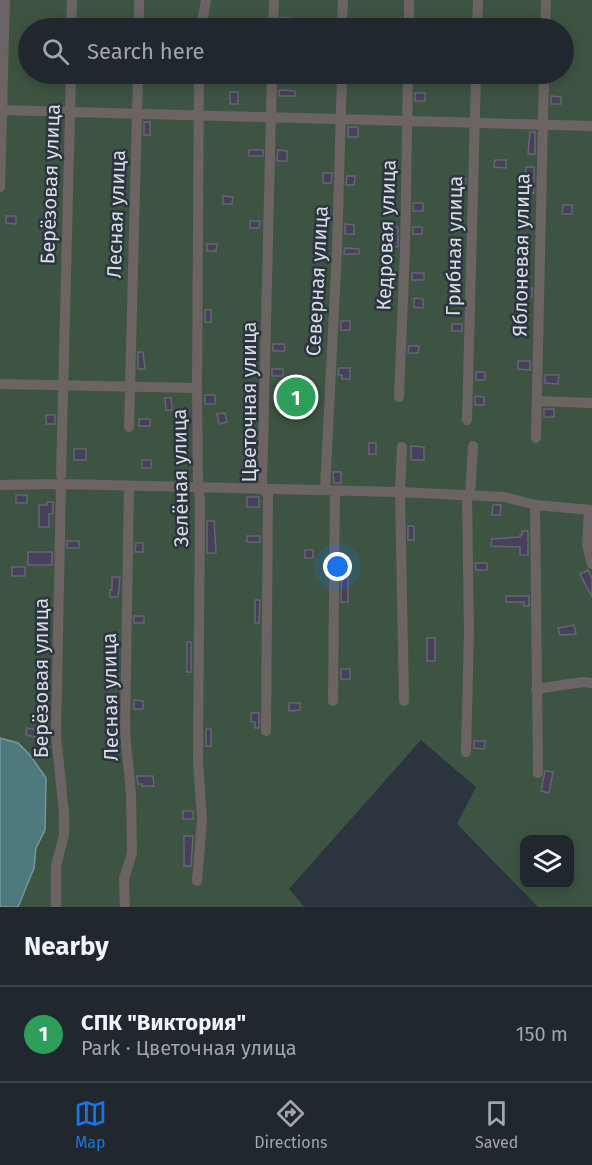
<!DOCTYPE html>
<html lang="en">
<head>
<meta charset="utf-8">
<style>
  body { margin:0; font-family:"Fira Sans",sans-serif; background:#2d333b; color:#f1f3f6 }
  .controls { position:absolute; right:18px; bottom:18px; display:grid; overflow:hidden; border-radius:12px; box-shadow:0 3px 15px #0003 }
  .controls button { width:54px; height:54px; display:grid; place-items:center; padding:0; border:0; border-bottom:2px solid #3e444b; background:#21272f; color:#f1f3f6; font:30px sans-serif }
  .you { position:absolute; left:338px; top:567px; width:21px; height:21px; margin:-15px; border:4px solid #fff; border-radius:50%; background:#1a73e8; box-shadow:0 0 0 9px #1a73e833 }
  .badge { display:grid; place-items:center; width:39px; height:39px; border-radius:50%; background:#1a73e8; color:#fff; font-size:20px; font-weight:700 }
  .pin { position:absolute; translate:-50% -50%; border:3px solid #fff; box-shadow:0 2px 6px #0006 }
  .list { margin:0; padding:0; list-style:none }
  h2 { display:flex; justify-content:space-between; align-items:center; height:78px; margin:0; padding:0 24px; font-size:26px }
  h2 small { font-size:20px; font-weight:400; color:#a2a5aa }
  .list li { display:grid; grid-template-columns:39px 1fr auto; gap:18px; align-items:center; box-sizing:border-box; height:96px; padding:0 24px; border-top:2px solid #3e444b }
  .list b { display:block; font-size:22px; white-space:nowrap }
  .list p { margin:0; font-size:20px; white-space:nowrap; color:#a2a5aa }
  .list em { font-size:20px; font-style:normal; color:#a2a5aa }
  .icon { flex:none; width:33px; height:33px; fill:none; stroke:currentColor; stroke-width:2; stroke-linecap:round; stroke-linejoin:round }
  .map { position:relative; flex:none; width:592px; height:907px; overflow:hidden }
  .search { position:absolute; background:#21272f; box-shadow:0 3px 15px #0003; left:18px; right:18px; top:18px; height:66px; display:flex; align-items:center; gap:15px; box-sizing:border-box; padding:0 21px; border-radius:33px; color:#a2a5aa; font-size:22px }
  .sheet { height:174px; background:#21272f }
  nav { display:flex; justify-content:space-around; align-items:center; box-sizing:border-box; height:84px; border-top:2px solid #3e444b; background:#21272f; font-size:16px; color:#a2a5aa }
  nav a { display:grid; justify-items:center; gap:3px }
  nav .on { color:#1a73e8 }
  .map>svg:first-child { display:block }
  .green { fill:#3e5442; fill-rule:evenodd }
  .water { fill:#4e797d; stroke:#78979c; stroke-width:1.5 }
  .building { fill:#46405c; stroke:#666472; stroke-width:1.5 }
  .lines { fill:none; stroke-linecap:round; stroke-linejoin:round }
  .minor { stroke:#6c6462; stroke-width:10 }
  .labels { text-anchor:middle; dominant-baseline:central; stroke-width:5; stroke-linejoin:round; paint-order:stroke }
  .street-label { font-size:20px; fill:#d9dee5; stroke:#2c343f }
</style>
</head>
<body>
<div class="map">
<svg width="592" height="907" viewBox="0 0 592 907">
  <rect width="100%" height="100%" fill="#2c343f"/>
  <path class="green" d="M0 0H592V907H538L457 824 476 787 421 740 289 889 304 907H18L34 868 36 848 45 830 30 755 18 743 0 738ZM28 28H564V74H28ZM524 840H570V884H524Z"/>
  <path class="water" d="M0 738 18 743 30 755 46 778 45 830 36 848 34 868 18 907H0Z"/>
  <path class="building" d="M281 18H290V26H281Z
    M417 20H426L425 28H416Z
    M279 90 295 91V96H279Z
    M230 92H238V104H230Z
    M415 93H425V101H415Z
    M551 96 561 97V104H551Z
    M144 122H150V135H144Z
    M348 127H358V137H348Z
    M530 132H535V154H528Z
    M249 150H263V156H249Z
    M278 150 287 151V161H277Z
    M495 160H506V168L494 167Z
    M526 167H534V193H525Z
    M323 173H332L331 183H323Z
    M347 176H355L354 185H346Z
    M455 179H466L465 190H455Z
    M223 196 233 197 232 204H223Z
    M413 203H423V211H413Z
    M563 205H572V214H562Z
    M6 216H16V224L6 223Z
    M250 221H260L259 228H250Z
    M345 224 354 225V234H345Z
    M394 227H398V247L389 246V239H394Z
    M413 227H422V234H413Z
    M207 244H217L216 251H207Z
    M345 248 359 249V254H344Z
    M412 273H424V280H412Z
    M521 288H532V297L520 296Z
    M414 298 423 299V308L414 307Z
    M205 310H211V322H205Z
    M341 321H350V330H341Z
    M452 324H462V331H452Z
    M273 344H284L285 351H273Z
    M409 346H419L418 353H408Z
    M138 352H143L145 369H138Z
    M518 361H530V370L518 369Z
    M339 368H350V379H342V375H338Z
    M272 369H283V376H272Z
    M476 372H485V380H476Z
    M545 375H559L558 384 545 383Z
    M301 385H308V397H301Z
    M205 395H215V404H205Z
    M475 396 484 397V405H475Z
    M165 398H171L172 410H166Z
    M544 409H554V417H544Z
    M225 413 227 422 219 424 217 414Z
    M46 415H55V424H46Z
    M139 419H150V426H139Z
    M369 443H376V454H369Z
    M411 446 424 447V460H411Z
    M74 449H86V460H74Z
    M142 460H151V468H142Z
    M333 472H341V483H334Z
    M16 495H27V503H16Z
    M247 497H259V507H247Z
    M47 502H53V514H49V527H39V505H47Z
    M493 505H501L500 515H492Z
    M207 521H214L216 553H207Z
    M408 526H414V540H408Z
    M522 531H528V555H520V547L491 546 492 539 520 537V535H522Z
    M247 536H260V542H247Z
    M67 541H79V548H67Z
    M136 543H143V552H135Z
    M305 550H313V558H305Z
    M28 552H52V565H28Z
    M475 563H487V570H476Z
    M342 565H348V602H341Z
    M12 567H25V576H12Z
    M588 570 592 579V597L580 574Z
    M112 577H120L118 597H110V590H112Z
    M506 596H529V606H524V602H506Z
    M255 600H260L259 623H255Z
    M134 616H144V623H134Z
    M574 625 576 634 560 635 558 628Z
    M427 638H435V661H427Z
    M187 642H191V672H187Z
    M341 669H350V679H341Z
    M134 700 143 701V709H134Z
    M289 703H300V710L289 711Z
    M251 713H259V728H255V722H251Z
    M27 728 36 730V737L26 735Z
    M206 729H211V746H206Z
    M474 741H485L484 749 474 748Z
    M545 771 553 772 549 793 541 791Z
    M137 776H153L154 786H142V784H138Z
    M183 811H193V819H183Z
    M184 836H193L191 866H184Z"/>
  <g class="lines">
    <path class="minor" d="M71 28 72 0
      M139 28V0
      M201 28 206 0
      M273 28 274 0
      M342 28 343 0
      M409 28V0
      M477 28 478 0
      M545 28 546 0
      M0 110 592 126
      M0 187 5 0
      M0 384 197 388
      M399 397 405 249 408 74
      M537 401 592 403
      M467 420 476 74
      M129 427 138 74
      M536 438 544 74
      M402 447 400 492 404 701
      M61 475 71 74
      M0 485 61 484 400 492 505 497 535 505 592 510
      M325 490 337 250 342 74
      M470 496 473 446
      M535 505 538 773
      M589 510 587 545 592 564
      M536 689 583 682 592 683
      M333 701 335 491
      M266 731 268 495 262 488 272 74
      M466 752 469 632 467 496
      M197 881 202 820 198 761 200 499 198 488 197 388 199 74
      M56 907V866L64 835V813L56 735 61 484
      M125 907 124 879 132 853 131 793 125 732 129 486"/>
  </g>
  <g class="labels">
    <g class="street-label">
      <text transform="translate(50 184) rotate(-88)">Берёзовая улица</text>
      <text transform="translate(116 214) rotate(-88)">Лесная улица</text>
      <text transform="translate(386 235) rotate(-88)">Кедровая улица</text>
      <text transform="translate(454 246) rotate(-89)">Грибная улица</text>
      <text transform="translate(521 255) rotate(-89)">Яблоневая улица</text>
      <text transform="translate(317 281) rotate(-87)">Северная улица</text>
      <text transform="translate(249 402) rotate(-90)">Цветочная улица</text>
      <text transform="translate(180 478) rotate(-91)">Зелёная улица</text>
      <text transform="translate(41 678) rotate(-90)">Берёзовая улица</text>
      <text transform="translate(110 697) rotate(-91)">Лесная улица</text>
    </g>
  </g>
</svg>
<div class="controls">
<button><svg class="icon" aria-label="layers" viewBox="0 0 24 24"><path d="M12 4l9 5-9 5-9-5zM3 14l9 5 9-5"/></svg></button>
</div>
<div class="you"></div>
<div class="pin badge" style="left:296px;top:397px;background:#2e9e5b">1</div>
<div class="search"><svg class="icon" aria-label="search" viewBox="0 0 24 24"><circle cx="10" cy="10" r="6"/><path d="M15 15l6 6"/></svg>Search here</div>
</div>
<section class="sheet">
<h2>Nearby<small></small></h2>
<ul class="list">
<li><span class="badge" style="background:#2e9e5b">1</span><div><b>СПК &quot;Виктория&quot;</b><p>Park · Цветочная улица</p></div><em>150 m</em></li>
</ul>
</section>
<nav>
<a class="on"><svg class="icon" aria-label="map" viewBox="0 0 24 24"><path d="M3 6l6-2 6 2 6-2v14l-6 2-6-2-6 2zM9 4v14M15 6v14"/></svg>Map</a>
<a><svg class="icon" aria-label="directions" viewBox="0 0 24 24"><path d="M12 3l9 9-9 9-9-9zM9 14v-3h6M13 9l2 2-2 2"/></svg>Directions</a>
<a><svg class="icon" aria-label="saved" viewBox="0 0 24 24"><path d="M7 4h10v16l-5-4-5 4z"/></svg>Saved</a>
</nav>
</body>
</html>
